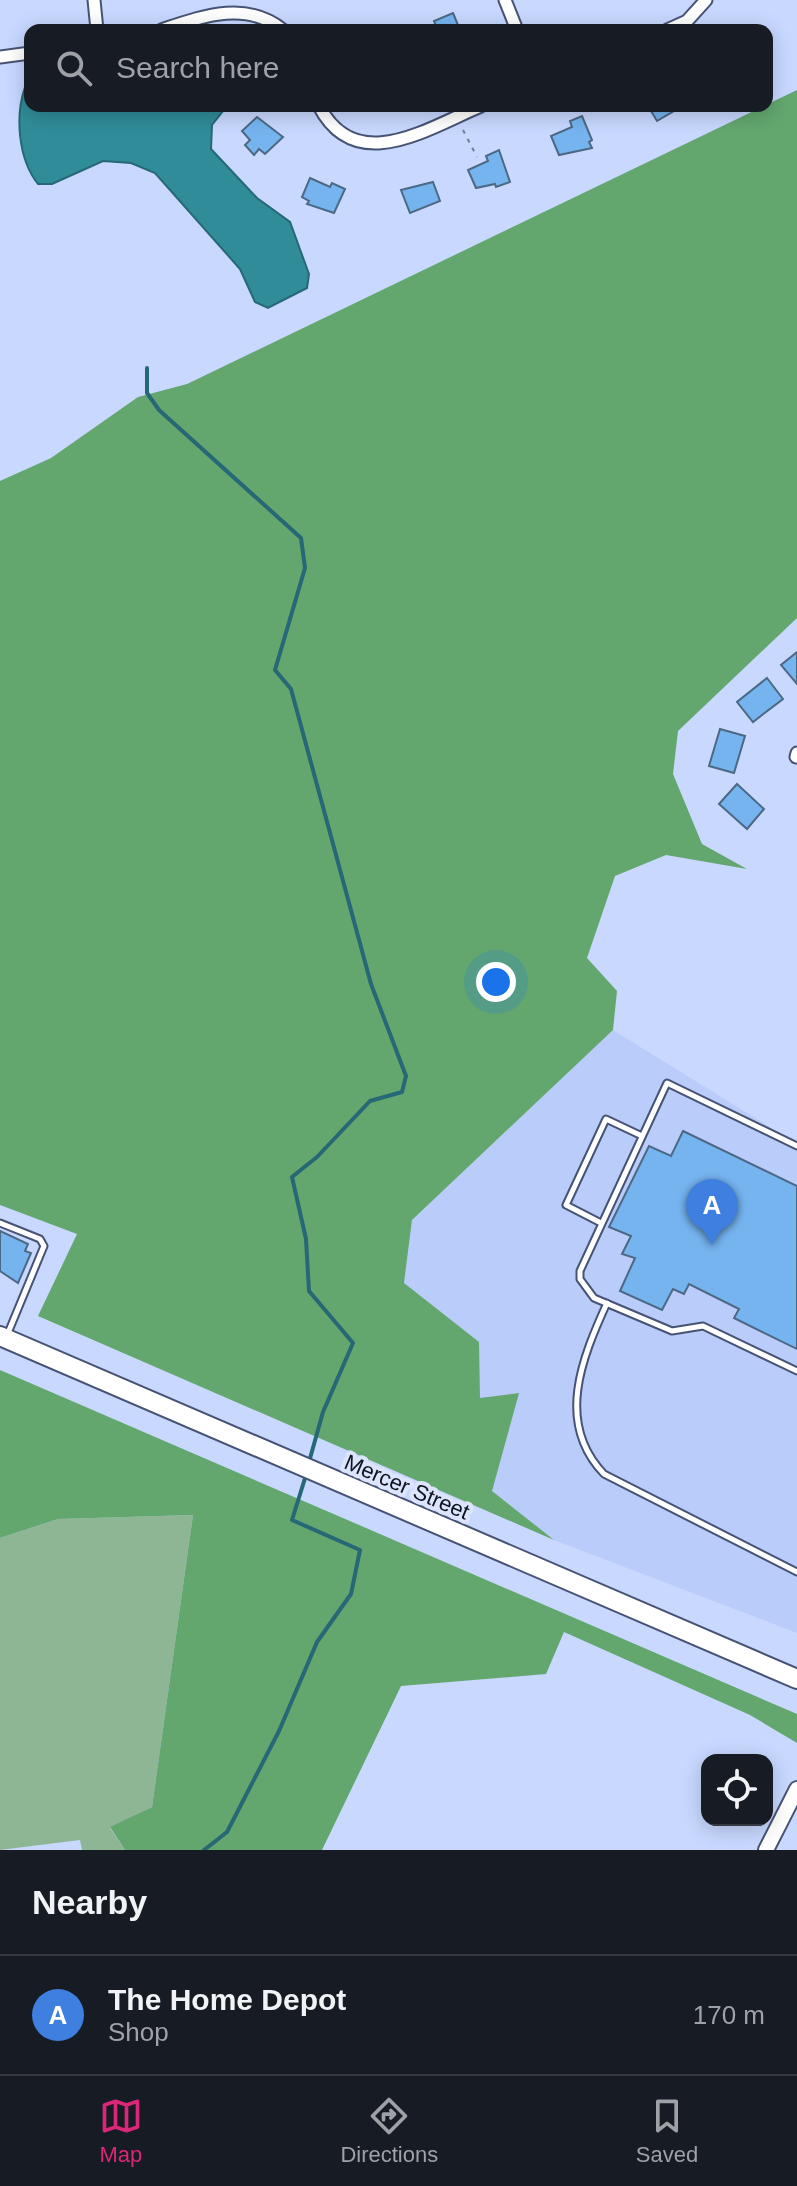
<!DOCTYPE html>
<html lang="en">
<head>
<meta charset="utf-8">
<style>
  body { margin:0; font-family:Helvetica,sans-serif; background:#242831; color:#f1f3f6 }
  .controls { position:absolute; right:24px; bottom:24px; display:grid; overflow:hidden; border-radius:16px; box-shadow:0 4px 20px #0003 }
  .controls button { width:72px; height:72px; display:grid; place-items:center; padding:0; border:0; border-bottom:2px solid #363941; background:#171b24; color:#f1f3f6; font:40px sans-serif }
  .you { position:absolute; left:496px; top:982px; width:28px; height:28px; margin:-20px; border:6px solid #fff; border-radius:50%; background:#1a73e8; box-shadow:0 0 0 12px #1a73e833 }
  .badge { display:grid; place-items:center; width:52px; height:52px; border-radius:50%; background:#db2777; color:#fff; font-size:26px; font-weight:700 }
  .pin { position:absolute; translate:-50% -66px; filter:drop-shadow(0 2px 4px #0008) }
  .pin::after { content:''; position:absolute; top:42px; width:28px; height:24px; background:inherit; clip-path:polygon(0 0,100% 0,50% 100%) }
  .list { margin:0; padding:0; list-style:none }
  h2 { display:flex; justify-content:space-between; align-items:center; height:104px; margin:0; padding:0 32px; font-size:34px }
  h2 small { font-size:26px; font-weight:400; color:#9ea1a6 }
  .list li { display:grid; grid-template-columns:52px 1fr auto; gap:24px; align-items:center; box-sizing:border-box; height:120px; padding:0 32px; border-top:2px solid #363941 }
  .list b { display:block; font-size:30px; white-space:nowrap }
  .list p { margin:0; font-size:26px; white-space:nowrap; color:#9ea1a6 }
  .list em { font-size:26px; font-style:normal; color:#9ea1a6 }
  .icon { flex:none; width:44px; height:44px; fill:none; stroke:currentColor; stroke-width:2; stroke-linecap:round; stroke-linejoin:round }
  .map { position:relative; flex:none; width:797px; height:1850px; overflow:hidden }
  .search { position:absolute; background:#171b24; box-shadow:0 4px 20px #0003; left:24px; right:24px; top:24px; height:88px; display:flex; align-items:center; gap:20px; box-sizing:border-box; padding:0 28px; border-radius:16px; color:#9ea1a6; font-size:30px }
  .sheet { height:224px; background:#171b24 }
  nav { display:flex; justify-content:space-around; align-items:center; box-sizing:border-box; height:112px; border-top:2px solid #363941; background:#171b24; font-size:22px; color:#9ea1a6 }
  nav a { display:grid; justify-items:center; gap:4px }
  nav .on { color:#db2777 }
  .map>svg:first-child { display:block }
  .built { fill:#baccf9 }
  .green { fill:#8fb694 }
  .forest { fill:#63a76f }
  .water { fill:#308c99; stroke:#266875; stroke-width:2 }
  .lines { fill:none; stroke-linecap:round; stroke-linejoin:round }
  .stream { stroke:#266875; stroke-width:4 }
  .building { fill:#76b4f0; stroke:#4b6884; stroke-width:2 }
  .service-casing { stroke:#475374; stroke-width:9 }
  .minor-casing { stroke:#475374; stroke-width:15 }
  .tertiary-casing { stroke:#475374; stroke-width:18 }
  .primary-casing { stroke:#475374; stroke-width:22 }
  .path { stroke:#727d98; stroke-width:2; stroke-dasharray:4 6; stroke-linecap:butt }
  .service { stroke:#fff; stroke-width:5 }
  .minor { stroke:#fff; stroke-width:11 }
  .tertiary { stroke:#fff; stroke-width:14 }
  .primary { stroke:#fff; stroke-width:18 }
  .labels { text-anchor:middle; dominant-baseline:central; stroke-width:8; stroke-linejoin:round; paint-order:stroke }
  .street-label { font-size:22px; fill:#0f1421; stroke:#dce5fd }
</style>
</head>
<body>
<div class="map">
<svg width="797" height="1850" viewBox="0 0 797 1850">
  <rect width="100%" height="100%" fill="#c8d8ff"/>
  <path class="built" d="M613 1030 797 1144V1633L554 1540 491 1491 518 1394 479 1399 404 1283 412 1220Z"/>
  <path class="green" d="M193 1515 152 1807 110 1828 125 1850H82L80 1840 0 1850V1538L58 1519Z"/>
  <path class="forest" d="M797 90V618L678 731 673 774 702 844 747 869 666 855 615 876 587 958 617 991 613 1030 412 1220 404 1283 479 1342 480 1398 519 1393 492 1491 554 1540 38 1316 77 1234 0 1205V481L51 458 138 397 187 384Z
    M0 1370 797 1714V1743L750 1715 564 1632 546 1674 401 1686 322 1850H125L110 1827 152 1807 193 1515 58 1519 0 1538Z"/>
  <path class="water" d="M30 84V106H227L212 125 211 149 257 198 290 222 309 274 307 288 268 308 255 302 240 269 155 173 131 163 103 161 52 184H38C18 159 15 116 25 87Z"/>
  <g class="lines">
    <path class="stream" d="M147 368V393L159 410 301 538 305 568 275 670 291 689 371 984 406 1076 402 1092 370 1101 317 1157 292 1177 306 1239 309 1291 353 1343 323 1412 309 1462
      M204 1850 227 1832 279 1731 317 1642 351 1594 360 1550 292 1520 306 1475"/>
  </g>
  <path class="building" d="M453 13 460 30H434L437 29 434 21Z
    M648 106H678L679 108 657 121Z
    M582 116 592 140 589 142 592 148 559 155 551 136 572 127 570 121Z
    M257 117 283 137 265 154 259 149 254 155 245 145 250 140 242 131Z
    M499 150 510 182 496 187 495 184 476 188 468 170 488 161 486 156Z
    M310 178 330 187 332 183 345 189 334 213 307 204 309 201 302 197Z
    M433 182 440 201 410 213 401 190Z
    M797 652V684L781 665Z
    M767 678 783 699 753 722 737 702Z
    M720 729 745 736 734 773 709 766Z
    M737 784 764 809 747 829 719 804Z
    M683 1131 797 1186V1349L734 1318 739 1309 689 1284 684 1294 673 1289 662 1310 620 1291 635 1258 622 1254 631 1236 609 1227 649 1146 671 1156Z
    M0 1231 28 1244 25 1251 31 1253 18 1283 0 1271Z"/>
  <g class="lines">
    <g class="service-casing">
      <path id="service" d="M797 1146 667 1083 580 1271V1279L594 1298 672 1331 703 1326 797 1371
        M0 1223 40 1239 44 1246 8 1333
        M601 1223 566 1205 606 1119 642 1136
        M607 1303C582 1358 555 1423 604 1474L797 1572"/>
    </g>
    <g class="minor-casing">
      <path id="minor" d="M94 0 97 30
        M505 0 517 30
        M161 30C203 16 246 0 283 30
        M667 30 687 21 706 0
        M0 57 30 53
        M319 106C356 177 428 128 481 106
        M796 757 797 753"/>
    </g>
    <g class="tertiary-casing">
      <path id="tertiary" d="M766 1850 797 1789"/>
    </g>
    <g class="primary-casing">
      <path id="primary" d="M0 1336 797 1679"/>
    </g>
    <path class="path" d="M463 130 477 157"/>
    <use href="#service" class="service"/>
    <use href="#minor" class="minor"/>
    <use href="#tertiary" class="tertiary"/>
    <use href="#primary" class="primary"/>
  </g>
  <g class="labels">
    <g class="street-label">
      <text transform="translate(407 1487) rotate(23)">Mercer Street</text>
    </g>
  </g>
</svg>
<div class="controls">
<button><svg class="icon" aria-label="locate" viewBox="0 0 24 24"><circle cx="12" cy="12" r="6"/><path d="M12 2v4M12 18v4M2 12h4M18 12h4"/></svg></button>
</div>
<div class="you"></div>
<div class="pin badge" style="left:712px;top:1245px;background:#3f7fe0">A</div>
<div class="search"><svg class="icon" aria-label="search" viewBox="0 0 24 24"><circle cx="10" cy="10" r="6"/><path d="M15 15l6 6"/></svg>Search here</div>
</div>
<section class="sheet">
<h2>Nearby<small></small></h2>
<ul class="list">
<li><span class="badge" style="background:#3f7fe0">A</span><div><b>The Home Depot</b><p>Shop</p></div><em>170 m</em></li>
</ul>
</section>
<nav>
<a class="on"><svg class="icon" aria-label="map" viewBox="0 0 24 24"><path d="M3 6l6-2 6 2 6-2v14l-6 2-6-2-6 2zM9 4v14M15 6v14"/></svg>Map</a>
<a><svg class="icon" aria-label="directions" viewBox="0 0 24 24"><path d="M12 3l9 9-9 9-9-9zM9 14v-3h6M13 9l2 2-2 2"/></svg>Directions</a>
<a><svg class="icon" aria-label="saved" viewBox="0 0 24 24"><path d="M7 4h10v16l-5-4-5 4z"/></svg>Saved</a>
</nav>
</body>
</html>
